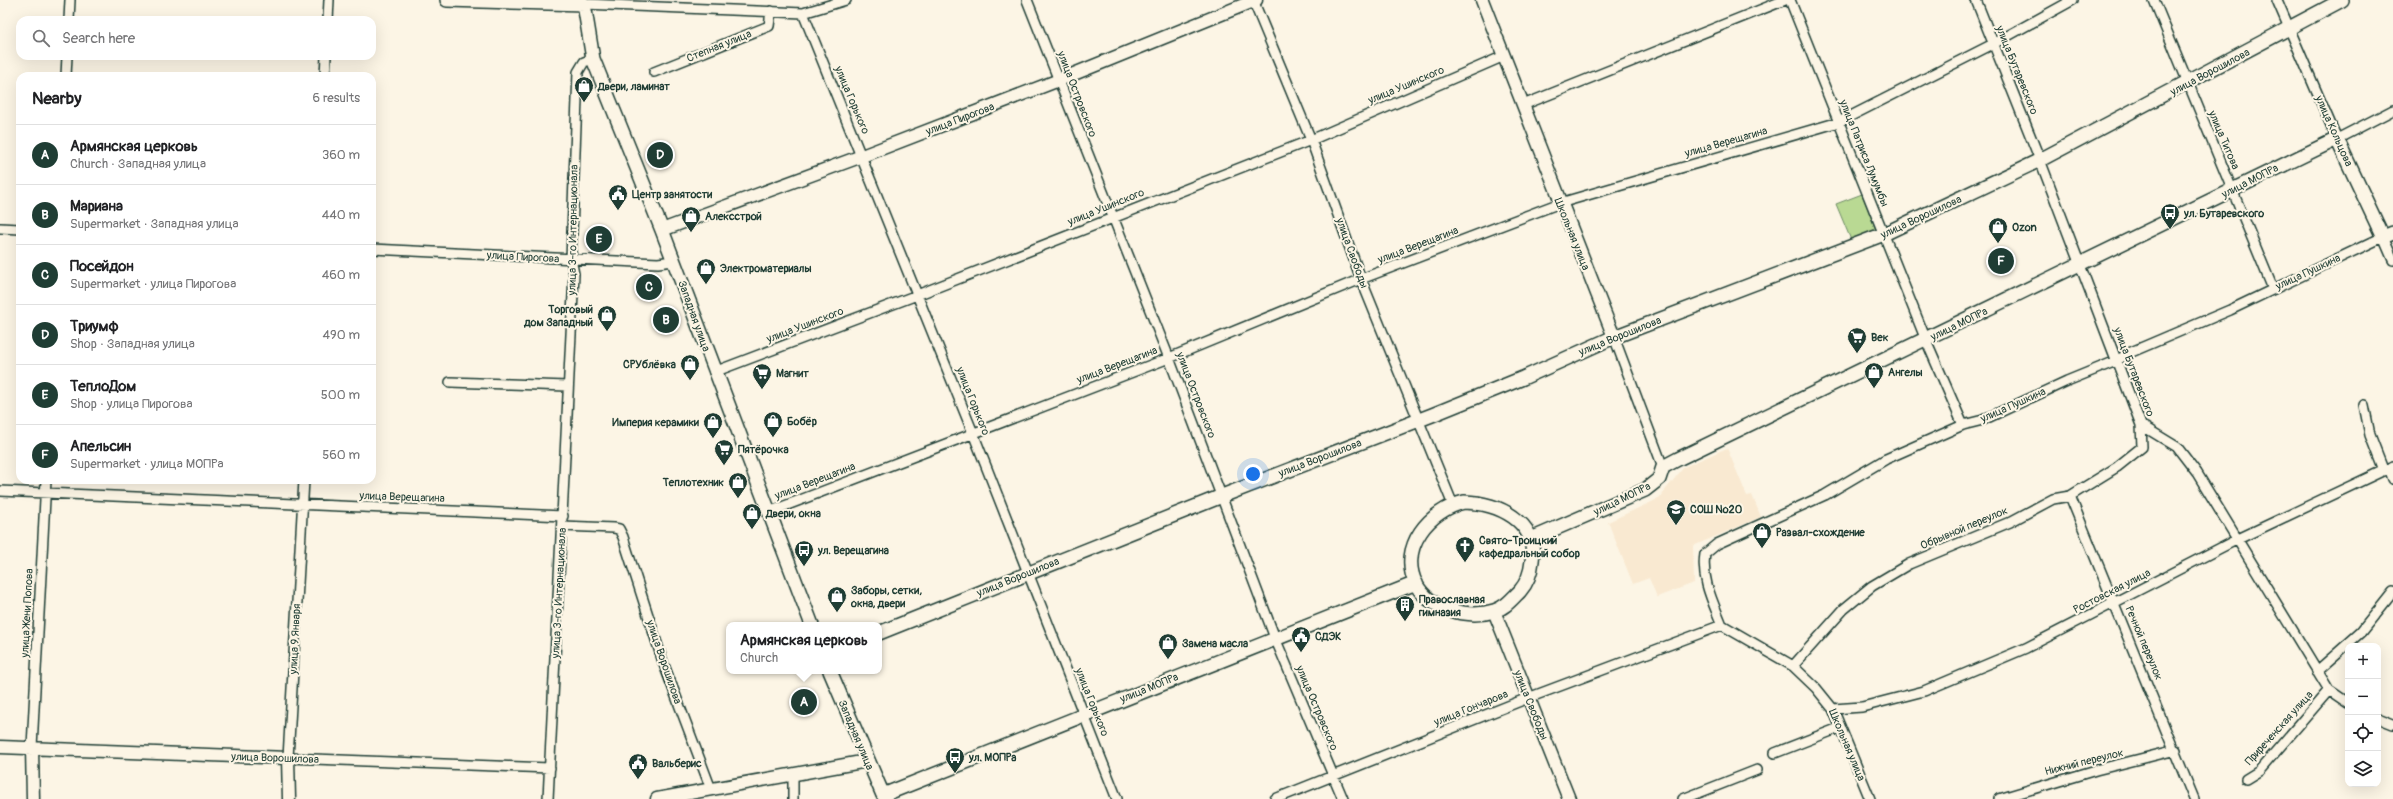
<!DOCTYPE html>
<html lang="en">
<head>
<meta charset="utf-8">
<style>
  body { margin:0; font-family:Pangolin,sans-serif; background:#f6f6f6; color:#202124 }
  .controls { position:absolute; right:12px; bottom:12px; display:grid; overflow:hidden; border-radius:8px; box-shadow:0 4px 16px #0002 }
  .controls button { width:36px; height:36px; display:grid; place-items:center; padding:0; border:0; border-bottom:1px solid #e0e0e0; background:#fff; color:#202124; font:20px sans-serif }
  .you { position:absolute; left:1253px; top:474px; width:14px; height:14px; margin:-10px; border:3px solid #fff; border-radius:50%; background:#1a73e8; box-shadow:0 0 0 6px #1a73e833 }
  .badge { display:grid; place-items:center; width:26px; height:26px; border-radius:50%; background:#1f3d34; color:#fff; font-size:13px; font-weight:700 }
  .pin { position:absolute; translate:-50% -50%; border:2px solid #fff; box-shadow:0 1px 4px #0006 }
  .popup { position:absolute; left:726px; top:622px; width:156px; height:52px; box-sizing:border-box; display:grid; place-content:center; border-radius:8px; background:#fff; filter:drop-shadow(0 1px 3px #0005); font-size:13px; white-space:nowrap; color:#757577 }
  .popup b { font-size:15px; color:#202124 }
  .popup::after { content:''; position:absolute; left:50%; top:100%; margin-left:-8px; border:8px solid transparent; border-top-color:#fff }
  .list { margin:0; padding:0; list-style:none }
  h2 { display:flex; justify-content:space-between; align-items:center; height:52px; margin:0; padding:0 16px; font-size:17px }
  h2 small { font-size:13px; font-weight:400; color:#757577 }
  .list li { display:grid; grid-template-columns:26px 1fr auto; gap:12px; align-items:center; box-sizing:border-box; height:60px; padding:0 16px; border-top:1px solid #e0e0e0 }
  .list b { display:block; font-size:15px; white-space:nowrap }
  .list p { margin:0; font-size:13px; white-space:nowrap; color:#757577 }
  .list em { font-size:13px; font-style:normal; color:#757577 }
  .icon { flex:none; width:22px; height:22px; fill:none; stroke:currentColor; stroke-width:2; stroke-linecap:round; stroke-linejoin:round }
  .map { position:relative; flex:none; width:2393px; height:799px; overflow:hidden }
  .search { position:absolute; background:#fff; box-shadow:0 4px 16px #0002; left:16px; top:16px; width:360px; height:44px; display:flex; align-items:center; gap:10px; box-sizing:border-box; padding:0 14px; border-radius:12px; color:#757577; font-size:15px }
  .panel { position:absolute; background:#fff; box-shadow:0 4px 16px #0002; left:16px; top:72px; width:360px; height:412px; border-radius:12px }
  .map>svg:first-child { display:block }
  .built { fill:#f9e9d1 }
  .green { fill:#b9d993; stroke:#6c8b64 }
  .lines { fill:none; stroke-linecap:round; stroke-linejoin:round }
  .minor-casing { stroke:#1f3d34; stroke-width:12 }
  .tertiary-casing { stroke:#1f3d34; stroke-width:15 }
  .secondary-casing { stroke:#1f3d34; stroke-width:16 }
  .minor { stroke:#fcf5e5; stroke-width:9 }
  .tertiary { stroke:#fcf5e5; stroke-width:12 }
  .secondary { stroke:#fcf5e5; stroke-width:13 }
  .labels { text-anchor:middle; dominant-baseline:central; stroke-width:4; stroke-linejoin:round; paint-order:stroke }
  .street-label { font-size:11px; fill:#1f3d34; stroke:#fcf5e5 }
  .poi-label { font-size:11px; font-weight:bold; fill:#1f3d34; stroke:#fcf5e5; text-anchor:start }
</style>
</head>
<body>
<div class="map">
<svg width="2393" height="799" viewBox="0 0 2393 799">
  <rect width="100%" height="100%" fill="#fcf5e5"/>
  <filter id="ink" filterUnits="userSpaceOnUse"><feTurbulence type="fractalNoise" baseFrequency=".025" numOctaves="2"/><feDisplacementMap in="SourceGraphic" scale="8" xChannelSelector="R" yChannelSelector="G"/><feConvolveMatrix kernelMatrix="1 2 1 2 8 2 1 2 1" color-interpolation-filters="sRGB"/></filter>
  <g filter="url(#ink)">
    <path class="built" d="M1727 448 1747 496 1752 495 1761 517 1693 546 1694 583 1657 597 1649 578 1633 584 1608 522 1658 499 1684 467Z"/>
    <path class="green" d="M1862 194 1876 230 1851 240 1836 204Z"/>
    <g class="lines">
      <g class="minor-casing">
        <path id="minor" d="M1027 0 1169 358 1275 638 1343 799
          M1253 0 1311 140 1361 279 1453 505
          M1790 0 1926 340 1963 425
          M1976 0 2040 160 2141 425 2177 447 2197 473 2329 690 2348 703
          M2154 0 2273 289
          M2277 0 2337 139 2393 110
          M584 4 803 13 846 0
          M803 13 973 433 1117 799
          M69 20 70 0
          M328 20 329 0
          M654 72 769 26 771 11
          M66 76 67 56
          M325 76 326 56
          M1523 105 1785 0
          M0 228 20 229
          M372 249 658 263 673 261
          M1614 337 1663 467
          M714 372 917 295 1311 140 1504 56
          M450 382 567 386
          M2364 405 2370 435 2384 471
          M2389 468 2393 479
          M304 480 288 758 550 768
          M0 491 563 516
          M2070 496 2194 799
          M769 512 1169 358 1361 279 1560 203 1839 122 1993 44 2073 0
          M562 526 614 528 619 529 623 537 663 662 711 789
          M1722 625C1713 602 1701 579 1705 554L1717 544 1825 495 1886 459 1963 425 1983 420 2067 381 2116 361 2129 353 2230 310 2383 237 2393 260
          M1722 625 1793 666 1816 688 1833 709 1870 799
          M1793 666 1844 609 1872 586 1909 564 2010 522 2053 499 2070 496 2117 467 2142 447 2141 425
          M2317 671 2361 632 2393 592
          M1833 709 1862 707 1924 691 2026 648 2236 540 2393 466
          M2378 718 2393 724
          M32 747 46 480
          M1775 753 1839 728
          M2246 779 2259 771 2329 690
          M548 799 574 274 571 259 578 72 584 62 593 59
          M793 799V774
          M1275 799 1528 698 1722 625
          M1683 799 1757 770
          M1999 799 2096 770 2176 750"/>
      </g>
      <g class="tertiary-casing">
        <path id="tertiary" d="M1482 0 1614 337
          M662 230 862 156 1059 80 1256 0
          M1494 611 1569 799
          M0 747 288 758 289 799
          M32 747 33 799
          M657 799 867 761"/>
      </g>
      <g class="secondary-casing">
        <path id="secondary" d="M447 0 584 4 593 59 662 230 812 625
          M1464 502C1497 503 1538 520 1532 561 1531 571 1527 583 1520 591 1512 599 1505 608 1494 611 1468 619 1429 609 1416 584 1398 547 1430 510 1464 502Z
          M1531 539 1645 490 1659 479 1663 467 1678 459 2337 139 2383 237 2393 233
          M879 633 1222 496 1432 415 1523 378 1614 337 1884 234 2040 160 2342 0
          M830 671 883 795 1416 583"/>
      </g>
      <use href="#minor" class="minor"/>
      <use href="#tertiary" class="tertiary"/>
      <use href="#secondary" class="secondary"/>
    </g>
  </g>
  <defs>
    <g id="shop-pin" transform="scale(1)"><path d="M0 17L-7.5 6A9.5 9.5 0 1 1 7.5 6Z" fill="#1f3d34" stroke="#fcf5e5"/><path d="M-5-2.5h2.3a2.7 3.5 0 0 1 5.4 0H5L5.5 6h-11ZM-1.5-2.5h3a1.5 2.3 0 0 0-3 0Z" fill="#fff"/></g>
    <g id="civic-pin" transform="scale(1)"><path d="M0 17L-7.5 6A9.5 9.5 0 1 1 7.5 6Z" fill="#1f3d34" stroke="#fcf5e5"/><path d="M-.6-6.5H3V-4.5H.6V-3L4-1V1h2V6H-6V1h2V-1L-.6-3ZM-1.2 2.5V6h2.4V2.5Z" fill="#fff"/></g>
    <g id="bus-pin" transform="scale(1)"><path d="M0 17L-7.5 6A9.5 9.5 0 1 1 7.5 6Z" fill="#1f3d34" stroke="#fcf5e5"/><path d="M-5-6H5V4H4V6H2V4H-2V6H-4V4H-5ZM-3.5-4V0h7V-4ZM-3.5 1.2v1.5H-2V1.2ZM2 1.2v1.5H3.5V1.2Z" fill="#fff"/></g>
    <g id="supermarket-pin" transform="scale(1)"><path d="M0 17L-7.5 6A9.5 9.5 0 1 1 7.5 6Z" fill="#1f3d34" stroke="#fcf5e5"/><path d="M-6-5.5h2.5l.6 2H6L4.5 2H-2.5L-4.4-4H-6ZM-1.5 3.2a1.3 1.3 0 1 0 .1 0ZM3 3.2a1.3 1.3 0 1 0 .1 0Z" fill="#fff"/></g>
    <g id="school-pin" transform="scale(1)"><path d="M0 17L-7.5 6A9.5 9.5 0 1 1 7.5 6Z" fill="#1f3d34" stroke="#fcf5e5"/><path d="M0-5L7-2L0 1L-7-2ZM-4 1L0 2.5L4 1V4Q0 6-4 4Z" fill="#fff"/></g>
    <g id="church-pin" transform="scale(1)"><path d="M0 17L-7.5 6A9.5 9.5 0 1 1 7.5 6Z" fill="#1f3d34" stroke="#fcf5e5"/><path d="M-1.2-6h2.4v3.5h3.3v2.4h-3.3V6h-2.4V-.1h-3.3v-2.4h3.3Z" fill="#fff"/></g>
    <g id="building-pin" transform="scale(1)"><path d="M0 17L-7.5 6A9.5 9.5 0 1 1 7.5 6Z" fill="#1f3d34" stroke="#fcf5e5"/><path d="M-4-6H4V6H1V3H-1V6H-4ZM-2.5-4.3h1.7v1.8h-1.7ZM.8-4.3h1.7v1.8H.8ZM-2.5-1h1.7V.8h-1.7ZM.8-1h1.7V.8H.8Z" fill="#fff"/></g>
  </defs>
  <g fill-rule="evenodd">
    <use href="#shop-pin" x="584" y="86"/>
    <use href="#civic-pin" x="618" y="194"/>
    <use href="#bus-pin" x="2170" y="213"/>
    <use href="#shop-pin" x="691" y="216"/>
    <use href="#shop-pin" x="1998" y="227"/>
    <use href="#shop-pin" x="706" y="268"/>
    <use href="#shop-pin" x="607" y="315"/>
    <use href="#supermarket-pin" x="1857" y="337"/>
    <use href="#shop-pin" x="690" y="364"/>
    <use href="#shop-pin" x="1874" y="372"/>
    <use href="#supermarket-pin" x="762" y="373"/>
    <use href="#shop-pin" x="773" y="421"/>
    <use href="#shop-pin" x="713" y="422"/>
    <use href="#supermarket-pin" x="724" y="449"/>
    <use href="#shop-pin" x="738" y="482"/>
    <use href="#school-pin" x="1676" y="509"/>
    <use href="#shop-pin" x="752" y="513"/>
    <use href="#shop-pin" x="1762" y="532"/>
    <use href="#church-pin" x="1465" y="546"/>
    <use href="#bus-pin" x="804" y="550"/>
    <use href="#shop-pin" x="837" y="596"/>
    <use href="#building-pin" x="1405" y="605"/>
    <use href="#civic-pin" x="1301" y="636"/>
    <use href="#shop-pin" x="1168" y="643"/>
    <use href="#bus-pin" x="955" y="757"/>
    <use href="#civic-pin" x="638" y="763"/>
  </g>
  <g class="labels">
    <g class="street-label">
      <text transform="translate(719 46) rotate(-22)">Степная улица</text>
      <text transform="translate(2017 70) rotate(68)">улица Бутаревского</text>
      <text transform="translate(2210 72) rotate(-28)">улица Ворошилова</text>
      <text transform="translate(1406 85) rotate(-23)">улица Ушинского</text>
      <text transform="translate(1077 94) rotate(69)">улица Островского</text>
      <text transform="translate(852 100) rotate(67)">улица Горького</text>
      <text transform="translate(960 119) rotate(-21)">улица Пирогова</text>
      <text transform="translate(2334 131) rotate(66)">улица Кольцова</text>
      <text transform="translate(2224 140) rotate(67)">улица Титова</text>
      <text transform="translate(1726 142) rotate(-16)">улица Верещагина</text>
      <text transform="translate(1864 153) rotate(68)">улица Патриса Лумумбы</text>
      <text transform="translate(2250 181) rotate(-27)">улица МОПРа</text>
      <text transform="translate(1106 207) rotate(-22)">улица Ушинского</text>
      <text transform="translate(1921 217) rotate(-25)">улица Ворошилова</text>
      <text transform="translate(573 230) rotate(-89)">улица 3-го Интернационала</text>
      <text transform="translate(1572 234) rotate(68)">Школьная улица</text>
      <text transform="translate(1418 245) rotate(-21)">улица Верещагина</text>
      <text transform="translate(1352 253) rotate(70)">улица Свободы</text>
      <text transform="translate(523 257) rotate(3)">улица Пирогова</text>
      <text transform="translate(2308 272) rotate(-25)">улица Пушкина</text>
      <text transform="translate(694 316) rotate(70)">Западная улица</text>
      <text transform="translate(1959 324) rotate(-26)">улица МОПРа</text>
      <text transform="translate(805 325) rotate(-21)">улица Ушинского</text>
      <text transform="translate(1620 336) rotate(-22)">улица Ворошилова</text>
      <text transform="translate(1117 365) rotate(-21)">улица Верещагина</text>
      <text transform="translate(2134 372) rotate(69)">улица Бутаревского</text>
      <text transform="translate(1196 395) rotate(69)">улица Островского</text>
      <text transform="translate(973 401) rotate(68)">улица Горького</text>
      <text transform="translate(2013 405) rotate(-24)">улица Пушкина</text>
      <text transform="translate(1320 458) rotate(-21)">улица Ворошилова</text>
      <text transform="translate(815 481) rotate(-21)">улица Верещагина</text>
      <text transform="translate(402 497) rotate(2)">улица Верещагина</text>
      <text transform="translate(1622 499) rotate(-26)">улица МОПРа</text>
      <text transform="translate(1964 528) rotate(-23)">Обрывной переулок</text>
      <text transform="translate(1018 577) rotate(-22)">улица Ворошилова</text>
      <text transform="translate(2112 591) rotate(-27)">Ростовская улица</text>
      <text transform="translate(559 593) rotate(-87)">улица 3-го Интернационала</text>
      <text transform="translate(27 613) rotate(-87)">улица Жени Попова</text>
      <text transform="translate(295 639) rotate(-87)">улица 9 Января</text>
      <text transform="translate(2144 643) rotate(67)">Речной переулок</text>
      <text transform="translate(664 662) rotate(71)">улица Ворошилова</text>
      <text transform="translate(1149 688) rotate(-22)">улица МОПРа</text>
      <text transform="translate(1092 702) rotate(68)">улица Горького</text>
      <text transform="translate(1531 705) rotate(68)">улица Свободы</text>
      <text transform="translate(1317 708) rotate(67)">улица Островского</text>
      <text transform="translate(1471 708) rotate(-22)">улица Гончарова</text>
      <text transform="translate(2279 728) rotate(-48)">Приреченская улица</text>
      <text transform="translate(856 735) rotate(67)">Западная улица</text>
      <text transform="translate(1847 745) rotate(67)">Школьная улица</text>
      <text transform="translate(275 758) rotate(2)">улица Ворошилова</text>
      <text transform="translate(2084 762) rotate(-14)">Нижний переулок</text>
    </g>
    <g class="poi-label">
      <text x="598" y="86">Двери, ламинат</text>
      <text x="632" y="194">Центр занятости</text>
      <text x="2184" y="213">ул. Бутаревского</text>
      <text x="705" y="216">Алексстрой</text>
      <text x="2012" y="227">Ozon</text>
      <text x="720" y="268">Электроматериалы</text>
      <text x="593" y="309" text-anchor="end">Торговый<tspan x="593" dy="13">дом Западный</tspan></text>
      <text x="1871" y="337">Век</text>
      <text x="676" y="364" text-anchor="end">СРУблёвка</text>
      <text x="1888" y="372">Ангелы</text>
      <text x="776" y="373">Магнит</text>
      <text x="787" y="421">Бобёр</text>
      <text x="699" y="422" text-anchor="end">Империя керамики</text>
      <text x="738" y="449">Пятёрочка</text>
      <text x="724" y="482" text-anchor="end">Теплотехник</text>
      <text x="1690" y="509">СОШ №20</text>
      <text x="766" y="513">Двери, окна</text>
      <text x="1776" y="532">Развал-схождение</text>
      <text x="1479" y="540">Свято-Троицкий<tspan x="1479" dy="13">кафедральный собор</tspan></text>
      <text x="818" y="550">ул. Верещагина</text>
      <text x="851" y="590">Заборы, сетки,<tspan x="851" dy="13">окна, двери</tspan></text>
      <text x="1419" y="599">Православная<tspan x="1419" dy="13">гимназия</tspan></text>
      <text x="1315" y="636">СДЭК</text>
      <text x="1182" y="643">Замена масла</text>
      <text x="969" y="757">ул. МОПРа</text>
      <text x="652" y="763">Вальберис</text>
    </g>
  </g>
</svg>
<div class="controls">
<button>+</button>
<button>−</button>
<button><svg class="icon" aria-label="locate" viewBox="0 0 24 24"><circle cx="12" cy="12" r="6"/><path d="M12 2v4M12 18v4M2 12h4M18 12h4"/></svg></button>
<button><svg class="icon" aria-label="layers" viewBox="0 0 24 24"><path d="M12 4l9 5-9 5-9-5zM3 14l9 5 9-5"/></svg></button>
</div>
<div class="you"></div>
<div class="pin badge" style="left:804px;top:702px">A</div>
<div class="popup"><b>Армянская церковь</b>Church</div>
<div class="pin badge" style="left:666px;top:320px">B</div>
<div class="pin badge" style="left:649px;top:287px">C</div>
<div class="pin badge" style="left:660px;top:155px">D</div>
<div class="pin badge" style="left:599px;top:239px">E</div>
<div class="pin badge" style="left:2001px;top:261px">F</div>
<div class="search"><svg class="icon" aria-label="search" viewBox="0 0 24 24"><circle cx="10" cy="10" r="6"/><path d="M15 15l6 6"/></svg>Search here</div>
<section class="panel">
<h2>Nearby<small>6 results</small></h2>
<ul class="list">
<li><span class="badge">A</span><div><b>Армянская церковь</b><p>Church · Западная улица</p></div><em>360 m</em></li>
<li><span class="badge">B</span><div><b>Мариана</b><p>Supermarket · Западная улица</p></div><em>440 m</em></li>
<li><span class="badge">C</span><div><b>Посейдон</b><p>Supermarket · улица Пирогова</p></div><em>460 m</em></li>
<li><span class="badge">D</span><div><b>Триумф</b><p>Shop · Западная улица</p></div><em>490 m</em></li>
<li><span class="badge">E</span><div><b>ТеплоДом</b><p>Shop · улица Пирогова</p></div><em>500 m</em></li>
<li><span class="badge">F</span><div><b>Апельсин</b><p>Supermarket · улица МОПРа</p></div><em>560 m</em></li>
</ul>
</section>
</div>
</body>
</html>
